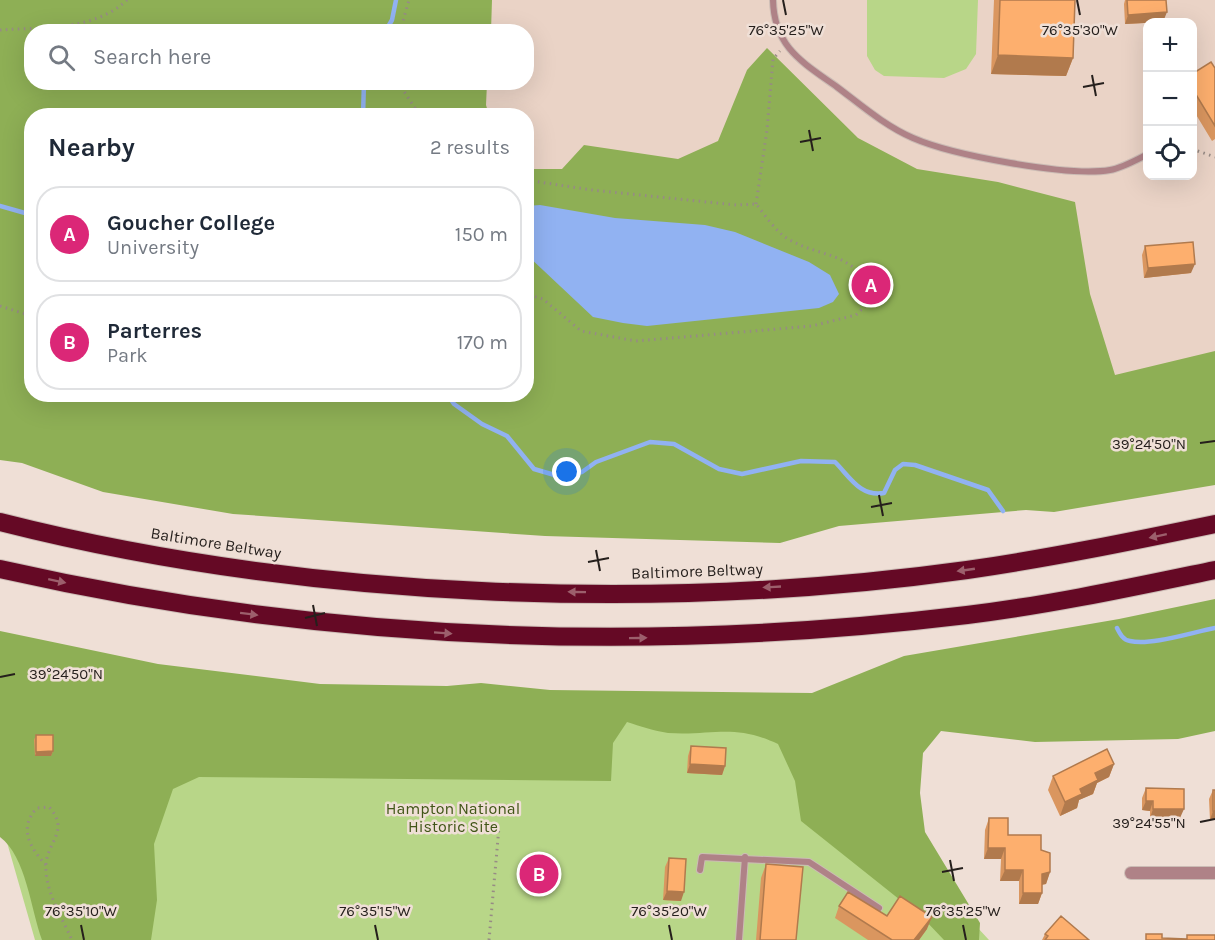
<!DOCTYPE html>
<html lang="en">
<head>
<meta charset="utf-8">
<style>
  body { margin:0; font-family:Karla,sans-serif; background:#f2f2f3; color:#1f2937 }
  .controls { position:absolute; right:18px; top:18px; display:grid; overflow:hidden; border-radius:12px; box-shadow:0 6px 24px #0002 }
  .controls button { width:54px; height:54px; display:grid; place-items:center; padding:0; border:0; border-bottom:2px solid #e0e1e3; background:#fff; color:#1f2937; font:30px sans-serif }
  .you { position:absolute; left:567px; top:472px; width:21px; height:21px; margin:-15px; border:4px solid #fff; border-radius:50%; background:#1a73e8; box-shadow:0 0 0 9px #1a73e833 }
  .badge { display:grid; place-items:center; width:39px; height:39px; border-radius:50%; background:#db2777; color:#fff; font-size:20px; font-weight:700 }
  .pin { position:absolute; translate:-50% -50%; border:3px solid #fff; box-shadow:0 2px 6px #0006 }
  .list { margin:0; padding:0; list-style:none }
  h2 { display:flex; justify-content:space-between; align-items:center; height:78px; margin:0; padding:0 24px; font-size:26px }
  h2 small { font-size:20px; font-weight:400; color:#747a83 }
  .list li { display:grid; grid-template-columns:39px 1fr auto; gap:18px; align-items:center; box-sizing:border-box; height:96px; margin:0 12px 12px; padding:0 12px; border:2px solid #e0e1e3; border-radius:24px }
  .list b { display:block; font-size:22px; white-space:nowrap }
  .list p { margin:0; font-size:20px; white-space:nowrap; color:#747a83 }
  .list em { font-size:20px; font-style:normal; color:#747a83 }
  .icon { flex:none; width:33px; height:33px; fill:none; stroke:currentColor; stroke-width:2; stroke-linecap:round; stroke-linejoin:round }
  .map { position:relative; flex:none; width:1215px; height:940px; overflow:hidden }
  .search { position:absolute; background:#fff; box-shadow:0 6px 24px #0002; left:24px; top:24px; width:510px; height:66px; display:flex; align-items:center; gap:15px; box-sizing:border-box; padding:0 21px; border-radius:24px; color:#747a83; font-size:22px }
  .panel { position:absolute; background:#fff; box-shadow:0 6px 24px #0002; left:24px; top:108px; width:510px; height:294px; border-radius:24px }
  .map>svg:first-child { display:block }
  .built { fill:#ead3c6; fill-rule:evenodd }
  .green { fill:#b8d688 }
  .forest { fill:#8eaf55 }
  .water { fill:#91b2f2 }
  .lines { fill:none; stroke-linecap:round; stroke-linejoin:round }
  .stream { stroke:#91b2f2; stroke-width:4.5 }
  .lane-casing { stroke:#cbbcb5; stroke-width:8 }
  .street-casing { stroke:#cbbcb5; stroke-width:14 }
  .highway-casing { stroke:#cbbcb5; stroke-width:20 }
  .path { stroke:#978b85; stroke-width:3; stroke-dasharray:1.5 4.5; stroke-linecap:butt }
  .lane { stroke:#af8287; stroke-width:6 }
  .street { stroke:#af8287; stroke-width:12 }
  .highway { stroke:#650925; stroke-width:18 }
  .wall { fill:#da965f }
  .shaded-wall { fill:#b17a4d }
  .building { fill:#fdaf6e; stroke:#b17a4d; stroke-width:1.5 }
  .oneway { fill:#9c5f6c }
  .ticks { fill:none; stroke:#251f1c; stroke-width:2 }
  .labels { text-anchor:middle; dominant-baseline:central; stroke-width:5; stroke-linejoin:round; paint-order:stroke }
  .street-label { font-size:16px; fill:#251f1c; stroke:#efdfd6 }
  .park-label { font-size:16px; fill:#415617; stroke:#efdfd6 }
  .ticks-label { font-size:15px; text-anchor:middle; fill:#251f1c; stroke:#efdfd6; stroke-width:5; stroke-linejoin:round; paint-order:stroke }
</style>
</head>
<body>
<div class="map">
<svg width="1215" height="940" viewBox="0 0 1215 940">
  <rect width="100%" height="100%" fill="#efdfd6"/>
  <path class="built" d="M0 0H1215V464L0 441ZM1148 22H1192V176H1148ZM32 32H526V82H32ZM32 116H526V394H32Z"/>
  <path class="green" d="M867 0H978L976 54 966 69 944 78 884 76 875 70 867 56Z
    M780 713 989 940H35L0 818V729Z"/>
  <path class="forest" d="M0 0H492L491 31 32 32V82L487 83 486 105 489 115 32 116V394H526L527 169H562L584 145 678 159 718 141 747 70 767 48 858 138 917 169 998 182 1075 202 1090 294 1115 375 1215 351V485L1054 512 1026 510 839 526 780 543 545 536 233 514 103 492 22 463 0 460Z
    M1215 599V731L1178 739 1035 742 941 731 923 753 920 793 925 832 980 923 979 940H944L924 919 801 821 795 781 778 744C734 723 712 736 668 733 654 731 640 726 627 722L613 743 611 781 199 777 173 789 154 844 157 900 151 940H42C31 910 26 856 0 837V631L158 664 320 684 447 686 481 683 550 690 812 693 904 656 1119 619Z"/>
  <path class="water" d="M540 205 615 218 705 225 735 232 809 262 830 275 839 294 833 302 819 308 647 326 623 323 593 317 527 255V206Z"/>
  <g class="lines">
    <path class="stream" d="M385 32 392 20 396 0
      M363 116 364 82
      M0 206 32 215
      M447 394 454 404 482 424 507 436 534 469 558 476 582 472 596 462 650 442 674 444 719 469 742 474 801 461 835 462C850 477 860 497 884 493L895 470 903 464 915 465 988 490 1003 511
      M1117 628C1120 634 1123 640 1130 641 1151 646 1193 632 1215 628"/>
    <g class="lane-casing">
      <path id="lane" d="M773 0C774 47 802 62 837 87 861 105 885 126 913 138 952 155 1068 177 1110 170 1122 168 1136 160 1148 154
        M700 870 702 857 809 862 879 908
        M739 940 745 857"/>
    </g>
    <g class="street-casing">
      <path id="street" d="M1131 873H1215"/>
    </g>
    <g class="highway-casing">
      <path id="highway" d="M0 522C303 599 658 613 967 570 1050 558 1133 541 1215 524
        M0 569C318 641 644 654 967 615 1050 605 1133 587 1215 570"/>
    </g>
    <path class="path" d="M0 30C43 27 94 31 127 0
      M400 32 409 0
      M398 82 420 116
      M1192 149 1215 157
      M526 180 592 190 736 205 756 204C765 215 776 232 788 239 821 258 847 250 870 287L868 303 856 315 812 326 636 341 581 331 543 299 526 294
      M756 204 767 130 773 59 780 51
      M0 306 32 316
      M46 865C30 848 18 828 37 808L49 807C70 830 48 841 46 864 44 889 62 918 72 940
      M489 940 499 827"/>
    <use href="#lane" class="lane"/>
    <use href="#street" class="street"/>
    <use href="#highway" class="highway"/>
  </g>
  <path class="wall" d="M994 0H1075L1073 58 1066 76 991 74Z
    M1125 0H1166L1163 22 1125 24 1124 4Z
    M1215 68V139L1212 141 1192 108V74Z
    M1145 246 1191 273 1144 278 1142 255Z
    M36 735 53 751 51 756H35L34 740Z
    M691 746 725 766 722 775 687 773 688 756Z
    M1114 764 1109 777 1097 783 1093 794 1079 800 1077 808 1060 816 1048 790 1053 776Z
    M1146 788 1180 818H1150V811L1142 810V798Z
    M1213 790 1215 820H1210L1209 799Z
    M989 818 1008 835 1041 850 1050 872 1046 884 1042 885V893L1038 904H1019V881H1000L1001 859H984L985 830Z
    M669 858 681 901 663 900 665 867Z
    M766 864 796 940H756L761 878Z
    M839 906 887 916 927 929 919 940H868L835 918Z
    M1045 934 1089 940H1042Z"/>
  <path class="shaded-wall" d="M1167 12 1163 22 1125 24 1128 15Z
    M998 55 1073 58 1066 76 991 74Z
    M1195 264 1191 273 1144 278 1148 268Z
    M53 751 51 756H35L36 752Z
    M690 764 725 766 722 775 687 773Z
    M1114 764 1109 777 1097 783 1093 794 1079 800 1077 808 1060 816 1065 802 1080 789 1095 773Z
    M1146 801H1153L1150 811 1142 810Z
    M1153 809H1184L1180 818H1150Z
    M1213 811H1215V820H1210Z
    M988 848H1005L1001 859H984Z
    M1005 870H1023L1019 881H1000Z
    M1050 872 1046 884 1038 885 1042 874Z
    M667 891 684 892 681 901 663 900Z
    M1023 893H1042L1038 904H1019Z
    M932 917 927 929 919 940H914Z"/>
  <path class="building" d="M1000 0H1075L1073 58 998 55Z
    M1127 0H1166L1167 12 1128 15Z
    M1211 62 1215 68V126L1192 88V74Z
    M1193 242 1195 264 1148 268 1145 246Z
    M36 735H53V751L36 752Z
    M691 746 726 748 725 766 690 764Z
    M1107 749 1114 764 1095 773 1098 780 1080 789 1082 794 1065 802 1053 776Z
    M1146 788 1184 789V809H1153V801H1146Z
    M1213 790H1215V811H1213Z
    M989 818H1008V835H1041V850L1050 853V872L1042 874V893H1023V870H1005V848H988Z
    M669 858 686 859 684 892 667 891Z
    M766 864 803 867 796 940H760Z
    M848 892 887 916 900 896 932 917 914 940H892L839 906Z
    M1061 916 1089 940H1045L1048 936 1045 934Z
    M1146 934H1162V938L1187 939V935H1215V940H1146Z"/>
  <defs><path id="oneway-solid" d="M-6-.8H1V-3.2L6.5 0L1 3.2V.8H-6Z" transform="scale(1.5)"/></defs>
  <g class="oneway">
    <use href="#oneway-solid" transform="translate(1158 536) rotate(168)"/>
    <use href="#oneway-solid" transform="translate(966 570) rotate(172)"/>
    <use href="#oneway-solid" transform="translate(57 581) rotate(12)"/>
    <use href="#oneway-solid" transform="translate(772 587) rotate(177)"/>
    <use href="#oneway-solid" transform="translate(577 592) rotate(-179)"/>
    <use href="#oneway-solid" transform="translate(249 614) rotate(7)"/>
    <use href="#oneway-solid" transform="translate(443 633) rotate(4)"/>
    <use href="#oneway-solid" transform="translate(638 638) rotate(-1)"/>
  </g>
  <path class="ticks" d="M783 0 786 15M1077 0 1080 15M1092 75 1096 96M1083 87 1104 83M809 130 813 151M800 142 821 138M1200 443 1215 441M879 495 883 516M871 507 892 503M596 550 600 571M588 562 609 558M313 605 317 626M305 618 325 613M0 677 15 674M1200 822 1215 819M950 860 954 881M942 872 963 868M81 925 84 940M375 925 378 940M669 925 672 940M963 925 966 940"/>
  <g class="labels">
    <g class="street-label">
      <text transform="translate(216 543) rotate(9)">Baltimore Beltway</text>
      <text transform="translate(697 571) rotate(-2)">Baltimore Beltway</text>
    </g>
    <g class="park-label">
      <text x="453" y="808">Hampton National<tspan x="453" dy="18">Historic Site</tspan></text>
    </g>
  </g>
  <g class="ticks-label">
    <text x="786" y="35">76°35'25"W</text>
    <text x="1080" y="35">76°35'30"W</text>
    <text x="1149" y="449">39°24'50"N</text>
    <text x="66" y="679">39°24'50"N</text>
    <text x="1149" y="828">39°24'55"N</text>
    <text x="81" y="916">76°35'10"W</text>
    <text x="375" y="916">76°35'15"W</text>
    <text x="669" y="916">76°35'20"W</text>
    <text x="963" y="916">76°35'25"W</text>
  </g>
</svg>
<div class="controls">
<button>+</button>
<button>−</button>
<button><svg class="icon" aria-label="locate" viewBox="0 0 24 24"><circle cx="12" cy="12" r="6"/><path d="M12 2v4M12 18v4M2 12h4M18 12h4"/></svg></button>
</div>
<div class="you"></div>
<div class="pin badge" style="left:871px;top:285px">A</div>
<div class="pin badge" style="left:539px;top:874px">B</div>
<div class="search"><svg class="icon" aria-label="search" viewBox="0 0 24 24"><circle cx="10" cy="10" r="6"/><path d="M15 15l6 6"/></svg>Search here</div>
<section class="panel">
<h2>Nearby<small>2 results</small></h2>
<ul class="list">
<li><span class="badge">A</span><div><b>Goucher College</b><p>University</p></div><em>150 m</em></li>
<li><span class="badge">B</span><div><b>Parterres</b><p>Park</p></div><em>170 m</em></li>
</ul>
</section>
</div>
</body>
</html>
